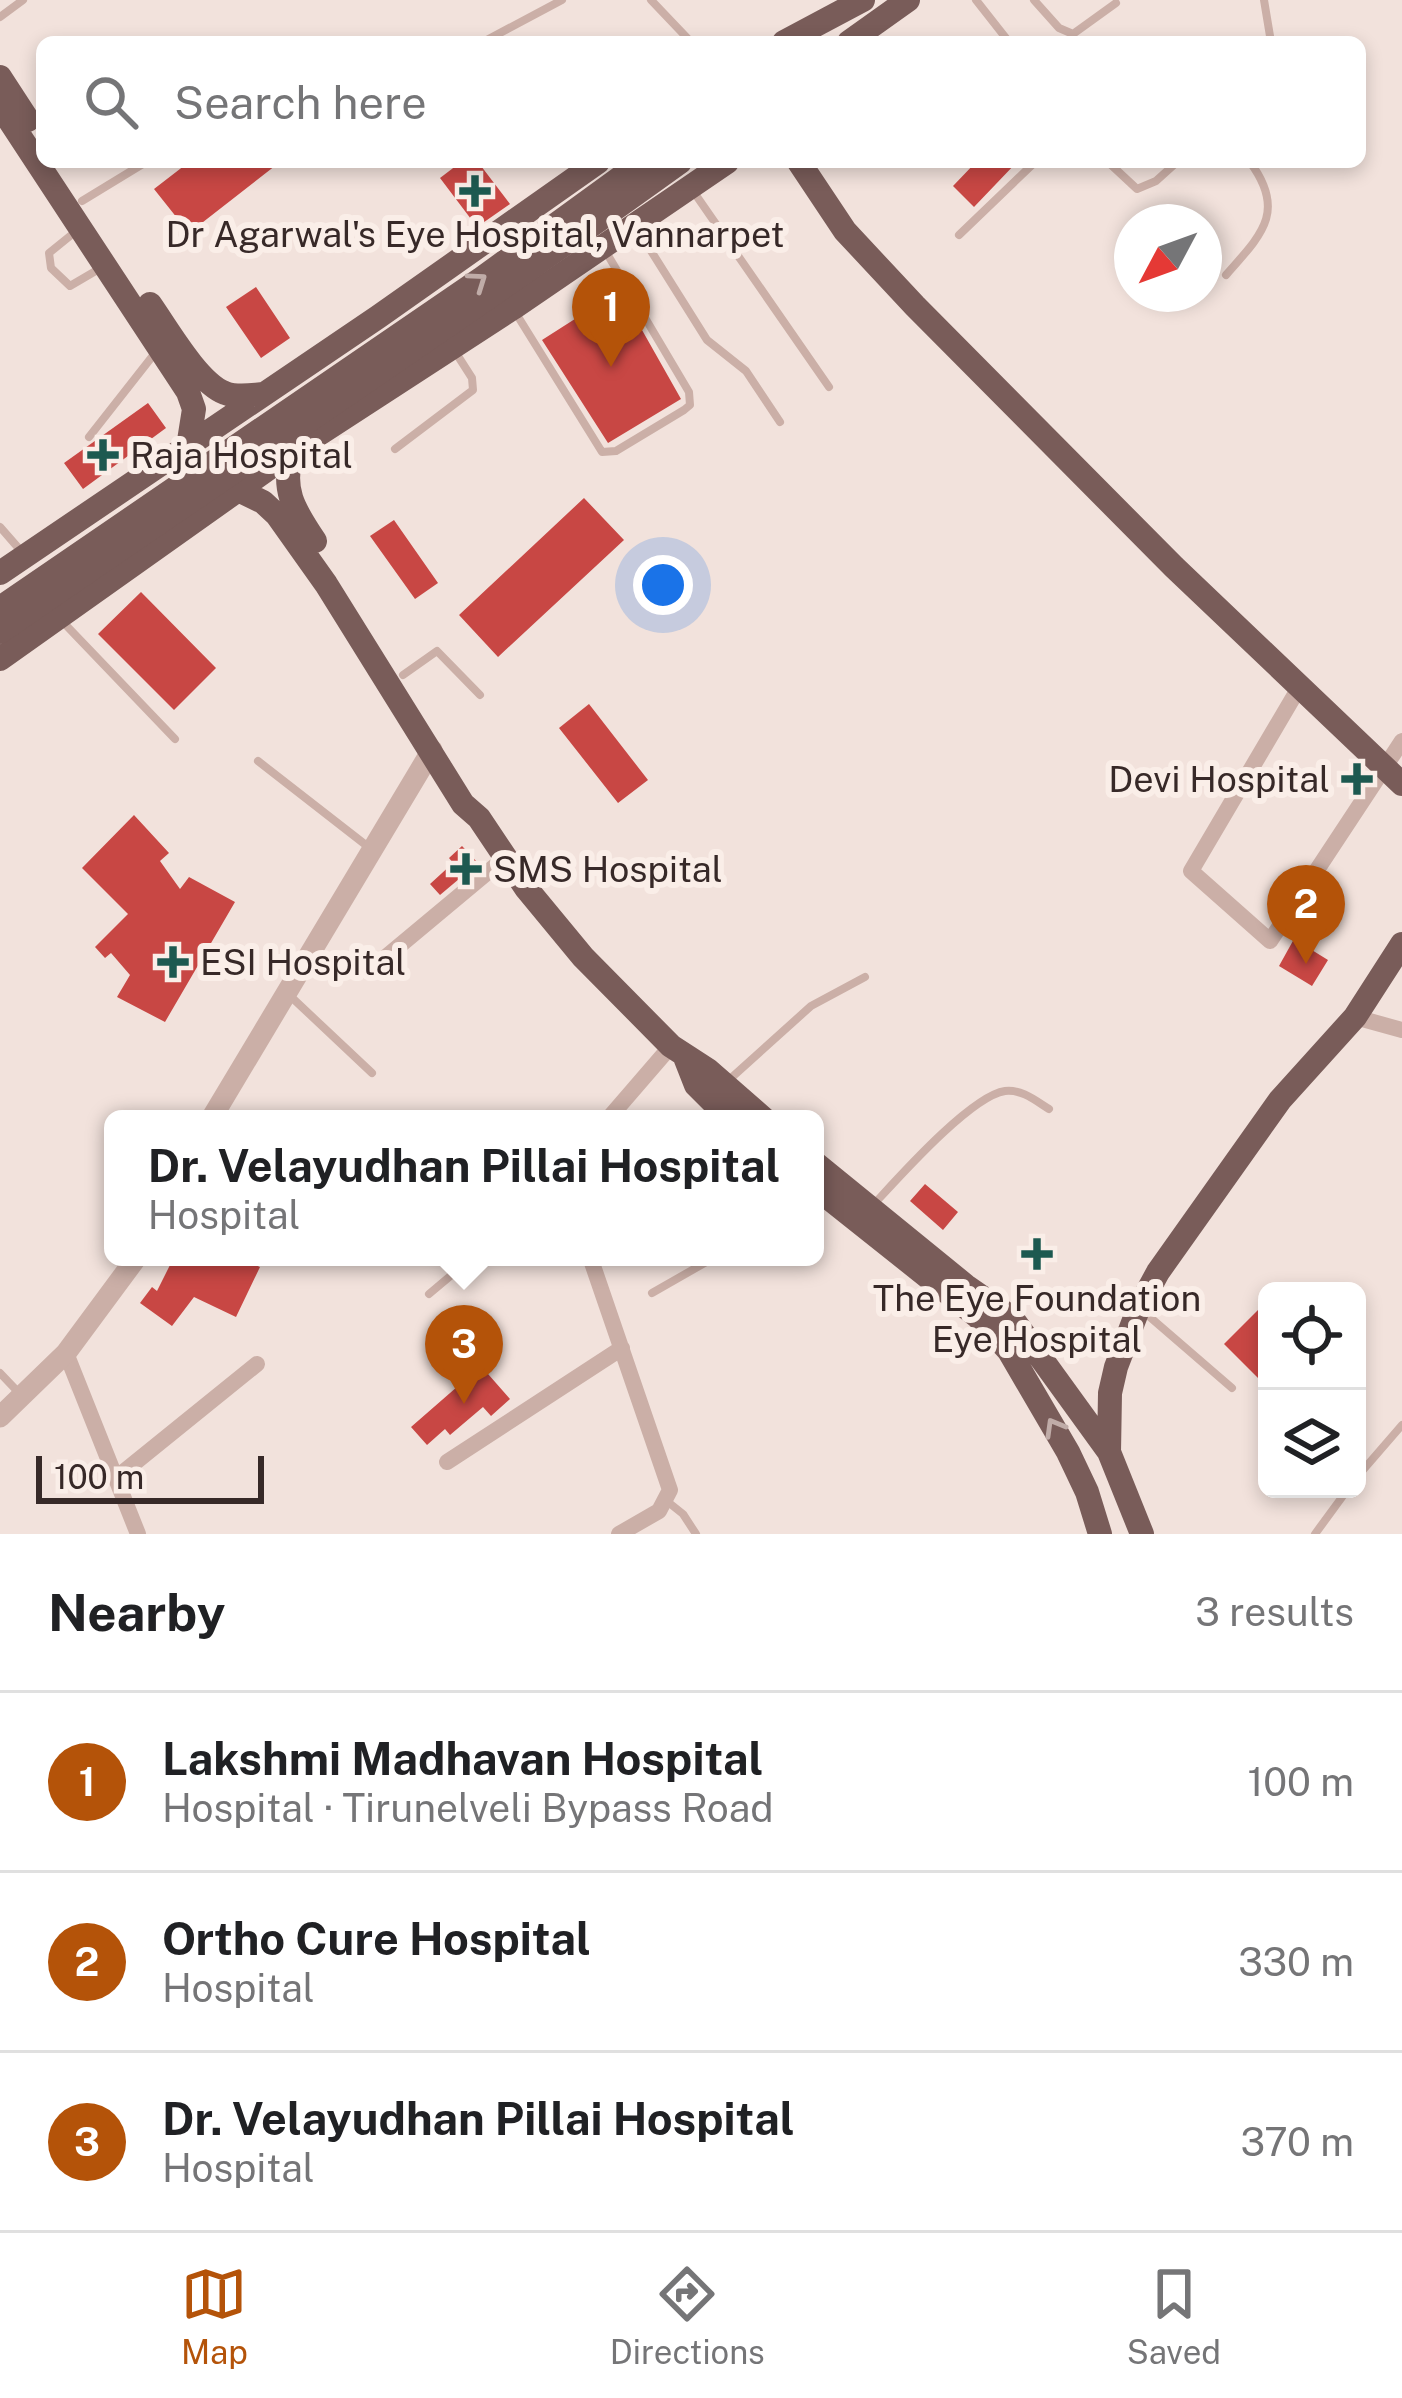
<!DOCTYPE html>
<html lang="en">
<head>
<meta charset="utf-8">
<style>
  body { margin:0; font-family:"Public Sans",sans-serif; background:#f6f6f6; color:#202124 }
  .controls { position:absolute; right:36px; bottom:36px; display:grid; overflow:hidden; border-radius:18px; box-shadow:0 6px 18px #0003 }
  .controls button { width:108px; height:108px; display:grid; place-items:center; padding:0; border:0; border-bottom:3px solid #e0e0e0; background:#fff; color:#202124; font:60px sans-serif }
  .compass { position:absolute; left:1114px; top:204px; width:108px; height:108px; border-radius:50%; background:#fff; box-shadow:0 6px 18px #0003; rotate:229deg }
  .scale { position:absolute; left:36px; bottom:30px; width:228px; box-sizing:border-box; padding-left:12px; border:6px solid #372928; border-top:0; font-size:33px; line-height:42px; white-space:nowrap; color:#372928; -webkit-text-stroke:9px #faeee8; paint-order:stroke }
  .you { position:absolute; left:663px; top:585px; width:42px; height:42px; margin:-30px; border:9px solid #fff; border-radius:50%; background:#1a73e8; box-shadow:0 0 0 18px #1a73e833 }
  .badge { display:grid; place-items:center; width:78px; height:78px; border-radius:50%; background:#b45309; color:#fff; font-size:39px; font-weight:700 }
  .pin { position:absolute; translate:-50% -99px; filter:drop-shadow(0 3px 6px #0008) }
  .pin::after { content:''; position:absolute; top:63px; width:42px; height:36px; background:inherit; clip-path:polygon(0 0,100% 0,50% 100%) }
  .popup { position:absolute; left:104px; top:1110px; width:720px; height:156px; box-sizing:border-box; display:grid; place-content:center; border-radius:18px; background:#fff; filter:drop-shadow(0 3px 9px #0005); font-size:39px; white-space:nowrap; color:#757577 }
  .popup b { font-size:45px; color:#202124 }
  .popup::after { content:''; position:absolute; left:50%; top:100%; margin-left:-24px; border:24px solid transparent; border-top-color:#fff }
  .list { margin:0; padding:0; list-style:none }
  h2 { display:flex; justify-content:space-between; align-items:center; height:156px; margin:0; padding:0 48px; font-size:51px }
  h2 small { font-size:39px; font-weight:400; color:#757577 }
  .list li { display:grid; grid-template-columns:78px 1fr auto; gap:36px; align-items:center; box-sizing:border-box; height:180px; padding:0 48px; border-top:3px solid #e0e0e0 }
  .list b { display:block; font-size:45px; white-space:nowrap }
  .list p { margin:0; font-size:39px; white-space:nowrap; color:#757577 }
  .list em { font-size:39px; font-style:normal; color:#757577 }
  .icon { flex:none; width:66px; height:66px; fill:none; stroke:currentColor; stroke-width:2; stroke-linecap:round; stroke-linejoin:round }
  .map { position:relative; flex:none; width:1402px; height:1534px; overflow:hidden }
  .search { position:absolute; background:#fff; box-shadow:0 6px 18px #0003; left:36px; right:36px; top:36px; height:132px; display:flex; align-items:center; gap:30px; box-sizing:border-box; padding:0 42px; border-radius:18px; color:#757577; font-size:45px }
  .sheet { height:696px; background:#fff }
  nav { display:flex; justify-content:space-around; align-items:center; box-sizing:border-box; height:168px; border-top:3px solid #e0e0e0; background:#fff; font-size:33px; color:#757577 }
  nav a { display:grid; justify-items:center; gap:6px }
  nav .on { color:#b45309 }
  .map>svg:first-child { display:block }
  .building { fill:#c84744 }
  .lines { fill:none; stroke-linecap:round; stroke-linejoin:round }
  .service { stroke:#cbafa7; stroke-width:8 }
  .minor { stroke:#cbafa7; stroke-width:16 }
  .tertiary { stroke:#cbafa7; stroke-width:21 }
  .primary { stroke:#795c59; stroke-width:24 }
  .primary-bridge { stroke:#795c59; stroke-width:24 }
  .oneway { stroke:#c0aca8 }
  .poi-dot { fill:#1d5950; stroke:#faeee8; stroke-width:4.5 }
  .labels { text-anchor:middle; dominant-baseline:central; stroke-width:12; stroke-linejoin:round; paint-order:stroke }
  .poi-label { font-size:36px; fill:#372928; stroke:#faeee8; text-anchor:start }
</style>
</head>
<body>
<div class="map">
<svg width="1402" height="1534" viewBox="0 0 1402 1534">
  <rect width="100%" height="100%" fill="#f2e2dc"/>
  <path class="building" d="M189 162H280L189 233 154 189Z
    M461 162H478L510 204 477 227 440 178Z
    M976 162H1017L974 207 953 186Z
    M256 287 290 338 261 358 226 307Z
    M629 307 681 399 608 443 542 340 589 310 599 326Z
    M148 403 166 428 83 489 64 463Z
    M584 498 624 540 498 657 459 615Z
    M394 520 438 583 415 599 370 536Z
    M141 592 216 668 174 710 98 634Z
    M589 704 648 780 618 803 559 728Z
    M134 815 169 853 160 861 180 889 189 877 235 902 165 1022 117 997 130 975 111 953 105 958 95 947 128 914 82 868Z
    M462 846 478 863 440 895 430 884 453 863 449 858Z
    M1294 939 1328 960 1312 986 1279 966Z
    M925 1184 958 1212 943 1230 910 1201Z
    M174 1257H239L260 1267 236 1317 194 1297 172 1326 140 1303 152 1287 157 1291Z
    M1267 1301V1387L1224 1344Z
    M481 1366 510 1399 491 1416 483 1407 450 1435 445 1429 427 1445 411 1427Z"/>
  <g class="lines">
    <path class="service" d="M651 0 691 42
      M976 0 1009 42
      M1034 0 1059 28 1073 34 1116 3
      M1264 0 1271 42
      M0 17 23 0
      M483 42 562 0
      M1108 162 1137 189 1156 181 1177 162
      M691 188 829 387
      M82 201 146 162
      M636 227 707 340 746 371 780 422
      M75 232 49 253 51 268 70 286 99 269
      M959 235 1035 162
      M1226 275C1261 235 1287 212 1250 162
      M517 315 602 452 616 451 684 410 690 405 689 392 606 252
      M89 437 155 353
      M395 449 473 390 472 378 456 353
      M0 527 21 551
      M61 620 175 739
      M403 675 437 651 480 695
      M258 761 371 849
      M287 993 372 1073
      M730 1079 811 1006 865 977
      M875 1203C900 1176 971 1096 1005 1091 1022 1089 1036 1101 1049 1109
      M652 1293 715 1257
      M429 1294 473 1257
      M1144 1312 1232 1388
      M0 1373 21 1395
      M1357 1477 1402 1425
      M668 1502 683 1514 696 1534
      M1315 1534 1348 1489"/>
    <path class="minor" d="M1300 686 1191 871 1270 941 1402 741
      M368 972 506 857
      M1355 1017 1402 1030
      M608 1119 671 1046
      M590 1257 670 1490 659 1511 619 1534
      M66 1353 138 1534
      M447 1462 622 1348
      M116 1478 257 1364"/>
    <path class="tertiary" d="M211 1119 432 750
      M0 1417 66 1353 137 1257"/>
    <path class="primary" d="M784 42 863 0
      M849 42 908 0
      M0 77 28 120
      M0 106 188 392 194 409 188 447
      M799 162 845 231 915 306 1174 567 1402 784
      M150 304C167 328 198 383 225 393 237 398 251 395 264 394
      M293 451C280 488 294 510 315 541
      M238 490 263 502 277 515 326 584 463 804 479 818 526 888 583 957 671 1046 708 1070 764 1119
      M0 573 378 317 598 162
      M0 659 293 451 513 308 727 162
      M685 1057 696 1085 730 1119
      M815 1163 966 1286 1012 1318 1109 1452 1142 1534
      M815 1187 977 1316 1009 1351 1068 1452 1087 1492 1100 1534
      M1109 1452 1110 1393 1116 1367 1139 1307 1158 1272 1280 1100 1355 1017 1402 944"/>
    <path class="primary-bridge" d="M0 608 481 279 642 162
      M0 632C226 475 457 323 680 162"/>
  </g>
  <defs><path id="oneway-chevron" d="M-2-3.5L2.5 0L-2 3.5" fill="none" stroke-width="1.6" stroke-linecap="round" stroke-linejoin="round" transform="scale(3)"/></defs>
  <g class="oneway">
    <use href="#oneway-chevron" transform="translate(478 281) rotate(-35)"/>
    <use href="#oneway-chevron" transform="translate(1054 1427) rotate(-120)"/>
  </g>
  <g class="poi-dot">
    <path d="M469 173h12v12h12v12h-12v12h-12v-12h-12v-12h12z"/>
    <path d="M97 437h12v12h12v12h-12v12h-12v-12h-12v-12h12z"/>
    <path d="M1351 761h12v12h12v12h-12v12h-12v-12h-12v-12h12z"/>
    <path d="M460 851h12v12h12v12h-12v12h-12v-12h-12v-12h12z"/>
    <path d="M167 944h12v12h12v12h-12v12h-12v-12h-12v-12h12z"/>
    <path d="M1031 1236h12v12h12v12h-12v12h-12v-12h-12v-12h12z"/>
  </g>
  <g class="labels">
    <g class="poi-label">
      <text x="475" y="234" text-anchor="middle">Dr Agarwal's Eye Hospital, Vannarpet</text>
      <text x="130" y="455">Raja Hospital</text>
      <text x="1330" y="779" text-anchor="end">Devi Hospital</text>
      <text x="493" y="869">SMS Hospital</text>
      <text x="200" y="962">ESI Hospital</text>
      <text x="1037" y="1298" text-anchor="middle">The Eye Foundation<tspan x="1037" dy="41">Eye Hospital</tspan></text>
    </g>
  </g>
</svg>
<div class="controls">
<button><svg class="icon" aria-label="locate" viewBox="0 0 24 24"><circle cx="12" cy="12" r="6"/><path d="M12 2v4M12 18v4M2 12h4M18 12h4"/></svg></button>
<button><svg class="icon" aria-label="layers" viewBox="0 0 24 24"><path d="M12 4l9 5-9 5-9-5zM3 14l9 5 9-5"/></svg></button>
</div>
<svg class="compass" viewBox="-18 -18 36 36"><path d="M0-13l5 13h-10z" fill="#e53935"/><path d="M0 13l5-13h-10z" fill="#757577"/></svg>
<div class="scale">100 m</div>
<div class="you"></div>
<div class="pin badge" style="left:611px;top:367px">1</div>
<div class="pin badge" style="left:1306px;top:964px">2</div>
<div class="pin badge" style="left:464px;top:1404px">3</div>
<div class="popup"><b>Dr. Velayudhan Pillai Hospital</b>Hospital</div>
<div class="search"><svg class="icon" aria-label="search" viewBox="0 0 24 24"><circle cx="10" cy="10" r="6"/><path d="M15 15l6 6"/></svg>Search here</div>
</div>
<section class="sheet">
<h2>Nearby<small>3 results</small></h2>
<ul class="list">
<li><span class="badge">1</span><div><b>Lakshmi Madhavan Hospital</b><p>Hospital · Tirunelveli Bypass Road</p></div><em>100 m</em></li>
<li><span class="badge">2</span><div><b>Ortho Cure Hospital</b><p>Hospital</p></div><em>330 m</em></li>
<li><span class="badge">3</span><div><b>Dr. Velayudhan Pillai Hospital</b><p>Hospital</p></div><em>370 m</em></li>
</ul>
</section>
<nav>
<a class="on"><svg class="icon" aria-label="map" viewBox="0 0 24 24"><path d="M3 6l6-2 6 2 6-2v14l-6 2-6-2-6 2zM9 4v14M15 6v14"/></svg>Map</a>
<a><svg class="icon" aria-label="directions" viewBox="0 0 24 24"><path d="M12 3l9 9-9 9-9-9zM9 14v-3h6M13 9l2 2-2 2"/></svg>Directions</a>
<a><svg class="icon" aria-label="saved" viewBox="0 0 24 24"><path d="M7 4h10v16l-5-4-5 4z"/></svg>Saved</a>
</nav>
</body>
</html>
